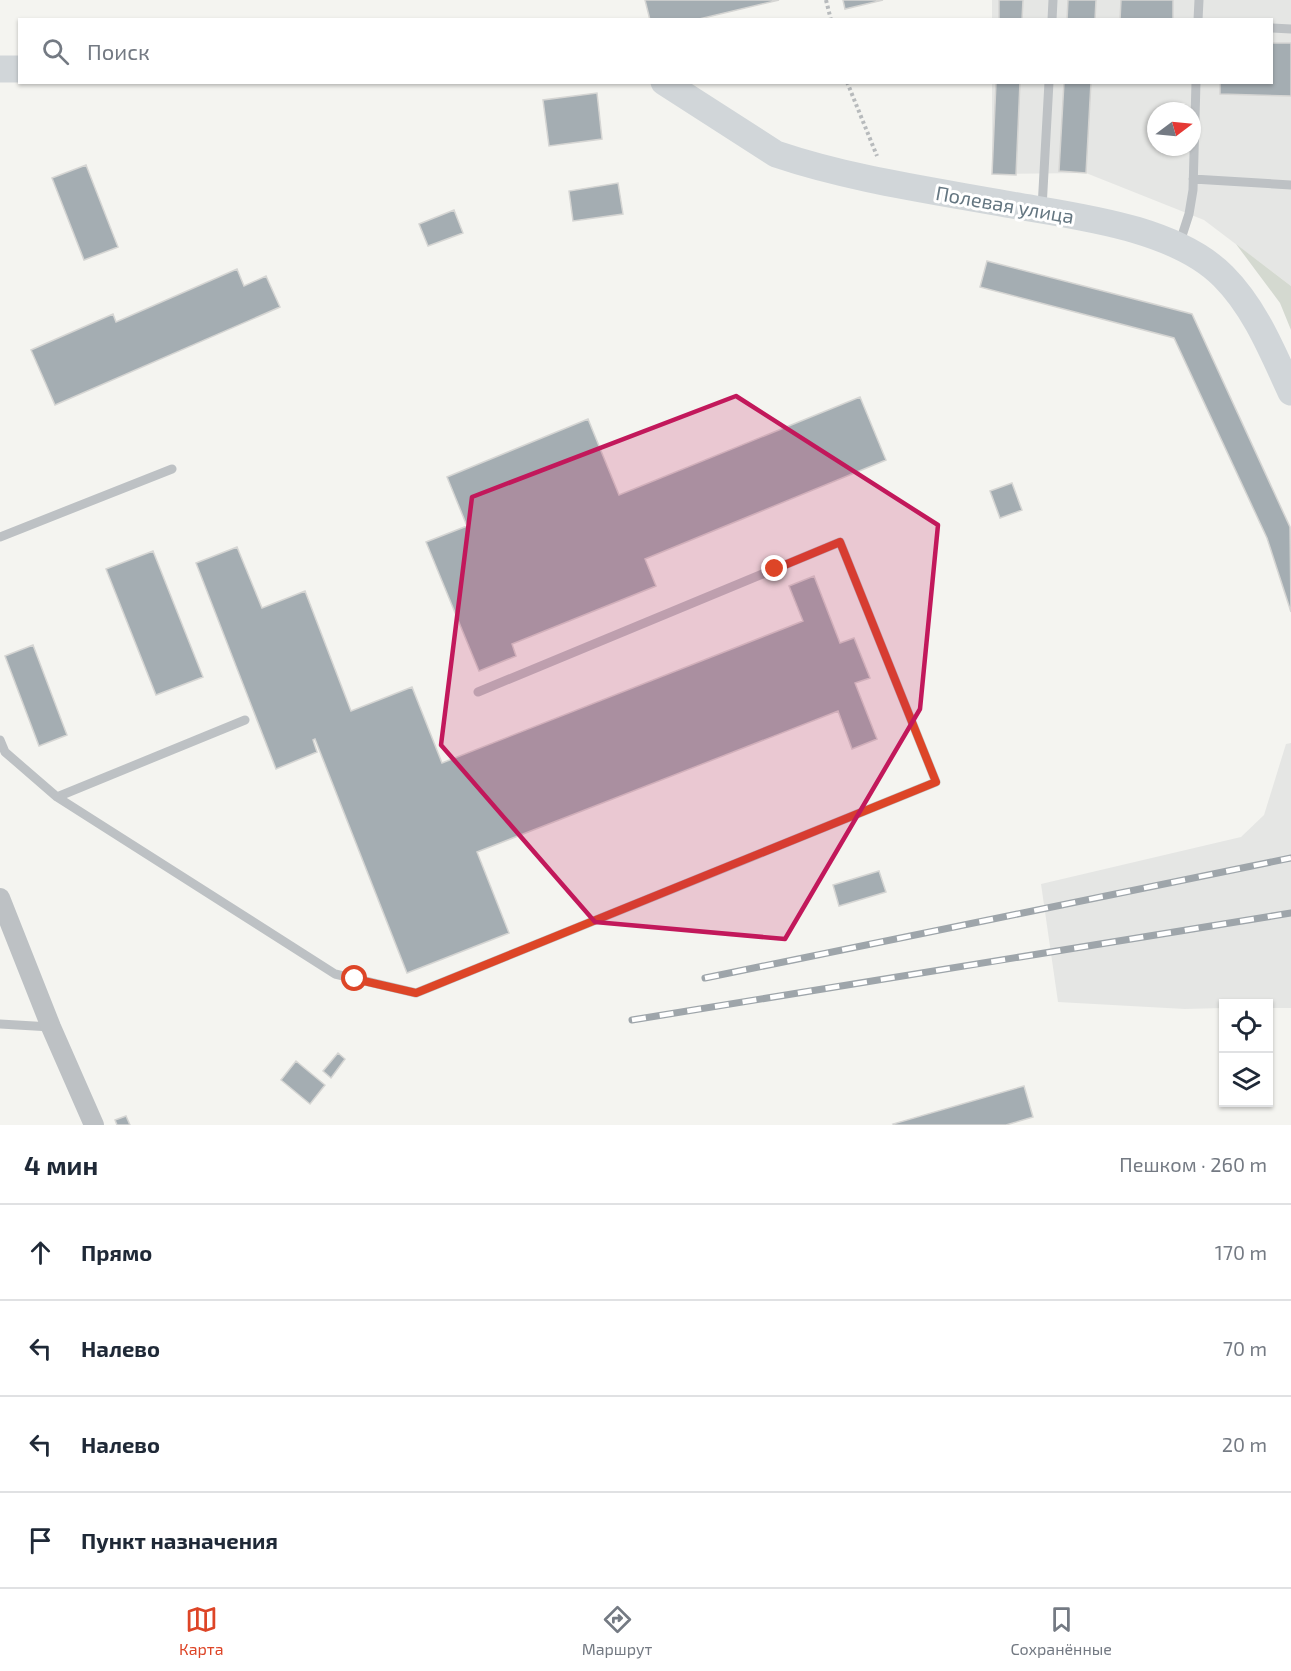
<!DOCTYPE html>
<html lang="ru">
<head>
<meta charset="utf-8">
<style>
  body { margin:0; font-family:"Exo 2",sans-serif; background:#f2f2f3; color:#1f2937 }
  .controls { position:absolute; right:18px; bottom:18px; display:grid; overflow:hidden; border-radius:0px; box-shadow:0 2px 4px #0004 }
  .controls button { width:54px; height:54px; display:grid; place-items:center; padding:0; border:0; border-bottom:2px solid #e0e1e3; background:#fff; color:#1f2937; font:30px sans-serif }
  .compass { position:absolute; left:1147px; top:102px; width:54px; height:54px; border-radius:50%; background:#fff; box-shadow:0 2px 4px #0004; rotate:74deg }
  .stop { position:absolute; width:18px; height:18px; margin:-14px; border:4px solid #dd4527; border-radius:50%; background:#fff }
  .stop.end { background:#dd4527; border-color:#fff; box-shadow:0 2px 6px #0008 }
  .list { margin:0; padding:0; list-style:none }
  h2 { display:flex; justify-content:space-between; align-items:center; height:78px; margin:0; padding:0 24px; font-size:26px }
  h2 small { font-size:20px; font-weight:400; color:#747a83 }
  .list li { display:grid; grid-template-columns:39px 1fr auto; gap:18px; align-items:center; box-sizing:border-box; height:96px; padding:0 24px; border-top:2px solid #e0e1e3 }
  .list b { display:block; font-size:22px; white-space:nowrap }
  .list em { font-size:20px; font-style:normal; color:#747a83 }
  .icon { flex:none; width:33px; height:33px; fill:none; stroke:currentColor; stroke-width:2; stroke-linecap:round; stroke-linejoin:round }
  .map { position:relative; flex:none; width:1291px; height:1125px; overflow:hidden }
  .search { position:absolute; background:#fff; box-shadow:0 2px 4px #0004; left:18px; right:18px; top:18px; height:66px; display:flex; align-items:center; gap:15px; box-sizing:border-box; padding:0 21px; border-radius:0px; color:#747a83; font-size:22px }
  .sheet { height:462px; background:#fff }
  nav { display:flex; justify-content:space-around; align-items:center; box-sizing:border-box; height:84px; border-top:2px solid #e0e1e3; background:#fff; font-size:16px; color:#747a83 }
  nav a { display:grid; justify-items:center; gap:3px }
  nav .on { color:#dd4527 }
  .map>svg:first-child { display:block }
  .built { fill:#e5e6e4; fill-rule:evenodd }
  .green { fill:#d4d9d0 }
  .building { fill:#a4adb2; stroke:#d5d5d3; stroke-width:1.5 }
  .lines { fill:none; stroke-linecap:round; stroke-linejoin:round }
  .path { stroke:#b7babc; stroke-width:4; stroke-dasharray:3 3; stroke-linecap:butt }
  .lane { stroke:#bdc1c4; stroke-width:9 }
  .street { stroke:#bdc1c4; stroke-width:20 }
  .secondary { stroke:#d1d6d9; stroke-width:27 }
  .rail-casing { stroke:#9ea5aa; stroke-width:7 }
  .rail { stroke:#fff; stroke-width:4.5; stroke-dasharray:14; stroke-linecap:butt }
  .route { stroke:#dd4527; stroke-width:8 }
  .marked { fill:#c2185b; fill-opacity:0.2; stroke:#c2185b; stroke-width:4.5; stroke-linejoin:round }
  .labels { text-anchor:middle; dominant-baseline:central; stroke-width:6; stroke-linejoin:round; paint-order:stroke }
  .street-label { font-size:20px; fill:#647681; stroke:#fff }
</style>
</head>
<body>
<div class="map">
<svg width="1291" height="1125" viewBox="0 0 1291 1125">
  <rect width="100%" height="100%" fill="#f4f4f0"/>
  <path class="built" d="M992 0H1291V286L1204 220 1086 173 992 174V83L1272 82V20L992 19ZM1156 111H1192V147H1156Z
    M1291 743V1008H1269L1268 1004H1224L1223 1008 1185 1009 1058 1002 1041 884 1241 837 1264 815 1286 744Z"/>
  <path class="green" d="M1236 244 1291 286V330L1280 303Z"/>
  <path class="building" d="M645 0H779L695 20H650Z
    M843 0H883L845 9Z
    M999 0H1023L1022 20H999Z
    M1068 0H1096L1095 20H1067Z
    M1121 0H1173V20H1120Z
    M1272 43H1291V96L1220 94V82H1272Z
    M996 82H1020L1016 175 992 174Z
    M1064 82H1091L1086 173 1059 171Z
    M597 93 602 139 549 146 543 100Z
    M86 165 118 247 84 260 52 178Z
    M618 183 623 214 573 221 569 191Z
    M454 210 463 233 428 246 419 224Z
    M987 261 1192 314 1290 527 1291 612 1267 538 1174 338 980 287Z
    M237 269 244 286 266 276 280 307 55 405 31 350 113 314 116 322Z
    M860 397 886 460 645 559 656 586 512 644 516 656 479 671 426 542 467 526 447 477 588 419 619 495Z
    M1012 483 1022 510 1000 518 990 491Z
    M237 547 262 608 305 591 351 711 412 687 442 763 803 621 789 586 814 576 840 643 854 638 870 678 855 683 877 739 852 749 838 711 477 852 509 933 407 973 315 739 313 740 317 752 276 769 196 563Z
    M153 551 203 677 156 695 106 569Z
    M33 645 67 735 39 746 5 656Z
    M879 871 886 892 839 906 833 885Z
    M338 1053 345 1059 331 1078 323 1071Z
    M296 1061 325 1085 310 1104 281 1080Z
    M1024 1086 1033 1117 1006 1125H894L893 1124Z
    M126 1116 130 1125H117L115 1120Z"/>
  <g class="lines">
    <path class="path" d="M826 0 831 20
      M847 82 877 156"/>
    <path class="lane" d="M1052 20 1053 0
      M1198 20 1199 0
      M1272 28 1291 29
      M1193 179 1291 185
      M1042 208 1049 82
      M1179 245 1189 214 1193 190 1196 82
      M0 537 172 469
      M0 740 5 752 57 797 335 974 416 993 936 782 840 542 478 692
      M57 797 245 720
      M0 1024 51 1027"/>
    <path class="street" d="M0 898 51 1027 94 1125"/>
    <path class="secondary" d="M0 69H20
      M664 82 776 154C850 179 929 190 1006 204 1072 216 1173 226 1223 276 1255 308 1272 351 1291 392"/>
    <g class="rail-casing">
      <path id="rail" d="M705 978 1291 858
        M632 1020 1291 913"/>
    </g>
    <use href="#rail" class="rail"/>
  </g>
  <g class="lines">
    <path class="route" d="M355 979 416 993 936 782 840 542 775 569"/>
  </g>
  <path class="marked" d="M736 396 938 525 920 709 785 939 595 922 441 745 472 497Z"/>
  <g class="labels">
    <g class="street-label">
      <text transform="translate(1005 204) rotate(10)">Полевая улица</text>
    </g>
  </g>
</svg>
<div class="controls">
<button><svg class="icon" aria-label="locate" viewBox="0 0 24 24"><circle cx="12" cy="12" r="6"/><path d="M12 2v4M12 18v4M2 12h4M18 12h4"/></svg></button>
<button><svg class="icon" aria-label="layers" viewBox="0 0 24 24"><path d="M12 4l9 5-9 5-9-5zM3 14l9 5 9-5"/></svg></button>
</div>
<svg class="compass" viewBox="-18 -18 36 36"><path d="M0-13l5 13h-10z" fill="#e53935"/><path d="M0 13l5-13h-10z" fill="#747a83"/></svg>
<div class="stop" style="left:355px;top:979px"></div>
<div class="stop end" style="left:775px;top:569px"></div>
<div class="search"><svg class="icon" aria-label="search" viewBox="0 0 24 24"><circle cx="10" cy="10" r="6"/><path d="M15 15l6 6"/></svg>Поиск</div>
</div>
<section class="sheet">
<h2>4 мин<small>Пешком · 260 m</small></h2>
<ul class="list">
<li><svg class="icon" aria-label="ahead" viewBox="0 0 24 24"><path d="M12 20V5M6 11l6-6 6 6"/></svg><div><b>Прямо</b></div><em>170 m</em></li>
<li><svg class="icon" aria-label="left" viewBox="0 0 24 24"><path d="M17 20v-9H6M10 6l-5 5 5 5"/></svg><div><b>Налево</b></div><em>70 m</em></li>
<li><svg class="icon" aria-label="left" viewBox="0 0 24 24"><path d="M17 20v-9H6M10 6l-5 5 5 5"/></svg><div><b>Налево</b></div><em>20 m</em></li>
<li><svg class="icon" aria-label="arrive" viewBox="0 0 24 24"><path d="M6 21V4h12l-3 4 3 4H6"/></svg><div><b>Пункт назначения</b></div></li>
</ul>
</section>
<nav>
<a class="on"><svg class="icon" aria-label="map" viewBox="0 0 24 24"><path d="M3 6l6-2 6 2 6-2v14l-6 2-6-2-6 2zM9 4v14M15 6v14"/></svg>Карта</a>
<a><svg class="icon" aria-label="directions" viewBox="0 0 24 24"><path d="M12 3l9 9-9 9-9-9zM9 14v-3h6M13 9l2 2-2 2"/></svg>Маршрут</a>
<a><svg class="icon" aria-label="saved" viewBox="0 0 24 24"><path d="M7 4h10v16l-5-4-5 4z"/></svg>Сохранённые</a>
</nav>
</body>
</html>
